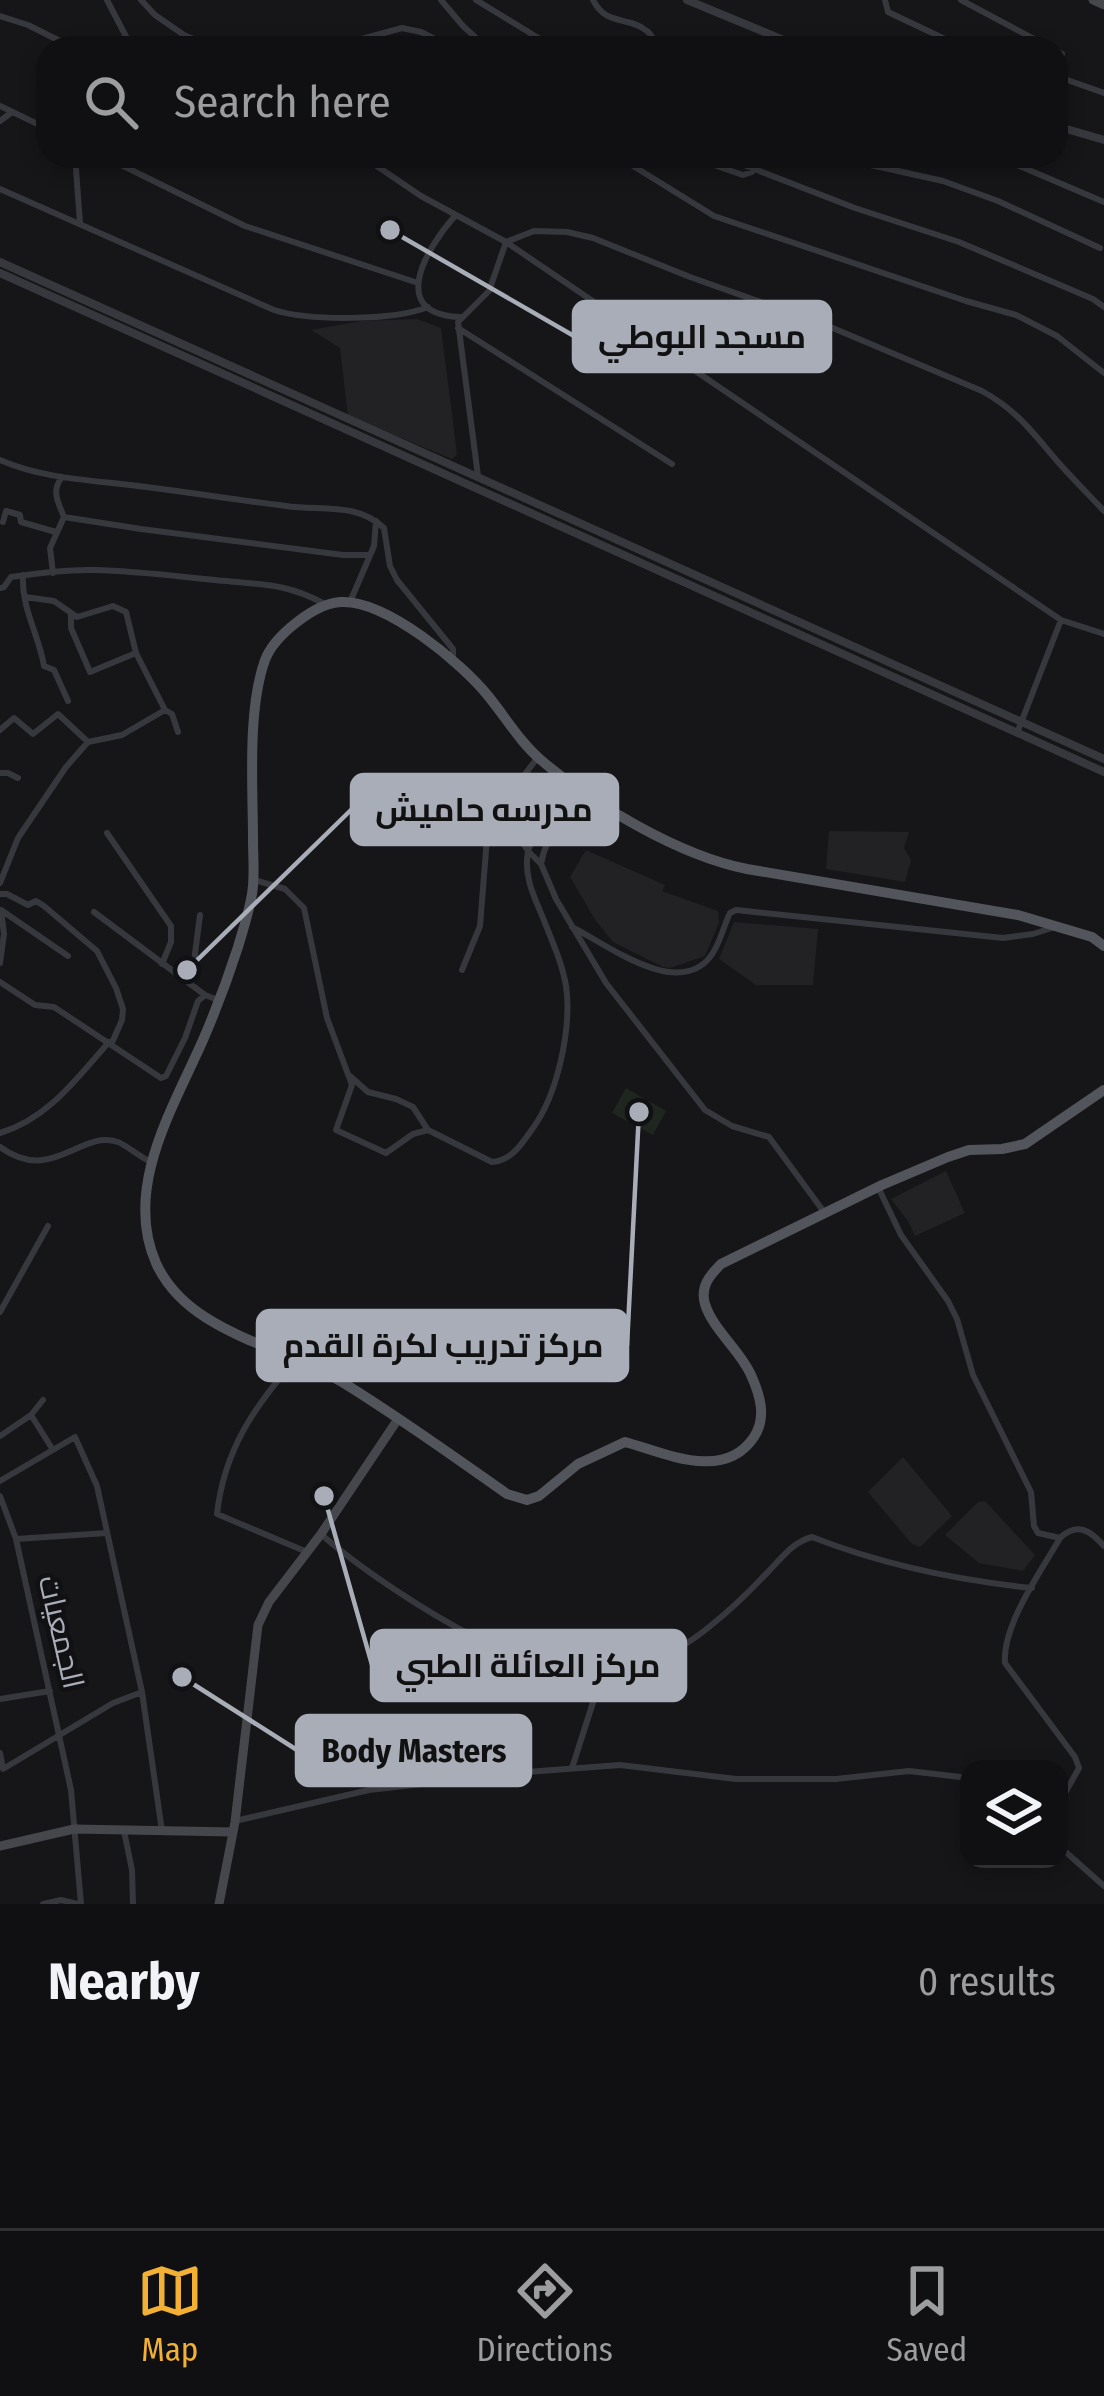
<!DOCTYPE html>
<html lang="en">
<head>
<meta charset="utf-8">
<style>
  body { margin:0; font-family:"Fira Sans Condensed",Cairo,sans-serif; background:#1e1e20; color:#f1f3f6 }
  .controls { position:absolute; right:36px; bottom:36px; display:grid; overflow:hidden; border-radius:24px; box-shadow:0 6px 18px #0003 }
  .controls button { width:108px; height:108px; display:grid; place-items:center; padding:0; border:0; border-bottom:3px solid #303032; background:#101012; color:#f1f3f6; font:60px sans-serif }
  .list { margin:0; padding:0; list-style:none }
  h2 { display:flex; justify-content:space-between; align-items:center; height:156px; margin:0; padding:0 48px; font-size:51px }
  h2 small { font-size:39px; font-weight:400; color:#9c9d9f }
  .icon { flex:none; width:66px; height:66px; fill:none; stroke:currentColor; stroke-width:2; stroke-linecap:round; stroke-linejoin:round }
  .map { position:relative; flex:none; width:1104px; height:1904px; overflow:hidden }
  .search { position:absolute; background:#101012; box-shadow:0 6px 18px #0003; left:36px; right:36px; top:36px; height:132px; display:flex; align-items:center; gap:30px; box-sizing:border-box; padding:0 42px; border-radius:36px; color:#9c9d9f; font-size:45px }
  .sheet { height:324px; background:#101012 }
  nav { display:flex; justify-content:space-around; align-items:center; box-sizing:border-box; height:168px; border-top:3px solid #303032; background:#101012; font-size:33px; color:#9c9d9f }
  nav a { display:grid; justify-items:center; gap:6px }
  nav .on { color:#f2b134 }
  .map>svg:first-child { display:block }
  .built { fill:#222225 }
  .green { fill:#1e261f }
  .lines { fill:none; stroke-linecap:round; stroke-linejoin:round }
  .minor { stroke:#37383d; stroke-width:6 }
  .tertiary { stroke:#37383d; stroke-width:8 }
  .secondary { stroke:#45474d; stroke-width:9 }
  .primary { stroke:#53555c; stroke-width:10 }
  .labels { text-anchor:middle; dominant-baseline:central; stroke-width:9; stroke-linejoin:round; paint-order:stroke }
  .street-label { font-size:30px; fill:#a8adb8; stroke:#111113 }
  .leader { fill:none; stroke:#a8adb8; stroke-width:4.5 }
  .callout-dot { fill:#a8adb8; stroke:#111113; stroke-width:4.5 }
  .callout { fill:#a8adb8; stroke:#a8adb8; stroke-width:4.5 }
  .callout-label { font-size:33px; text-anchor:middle; font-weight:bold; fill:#111 }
</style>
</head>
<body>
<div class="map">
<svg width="1104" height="1904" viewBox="0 0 1104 1904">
  <rect width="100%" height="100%" fill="#161618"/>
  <path class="built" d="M417 319 441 328 457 454 452 459 348 416 340 348 311 330 361 321Z
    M829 831 909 832 904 848 911 860 905 882 826 869Z
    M586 850 665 885 662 891 718 911 719 923 705 956 670 968 663 967 613 942 596 921 570 877Z
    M734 922 818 929 813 985H756L719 959Z
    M946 1171 965 1213 915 1236 908 1221 891 1199Z
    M903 1457 952 1516 920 1547 912 1544 868 1492Z
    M985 1501 1035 1555 1023 1571 979 1563 945 1535 978 1502Z"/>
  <path class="green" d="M626 1088 666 1111 653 1135 612 1113Z"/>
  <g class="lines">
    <path class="minor" d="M107 0 132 48
      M141 0 155 15 184 35
      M441 0 463 26 487 48
      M476 0 540 39 564 48
      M593 0C607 27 627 15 647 31 651 34 656 43 659 48
      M885 0 888 12 964 48
      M961 0 1051 48
      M0 16 28 25 74 48
      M188 48 184 35 214 48
      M329 48 402 28 421 32 453 48
      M1056 51 1062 54
      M1056 76 1104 93
      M0 106 48 129
      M0 121 12 112
      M75 156 80 223
      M103 156 245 226 418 283
      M362 156 421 196 506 242 1061 620 1104 634
      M617 156 714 216 966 301 1016 315 1057 336 1104 373
      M701 156 714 165 743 175 752 172
      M721 156 855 208 959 242 1093 299 1104 307
      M844 156 853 161 943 181 998 201 1100 248
      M996 156 1104 202
      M0 189 274 310C309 321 393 321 428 307
      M455 216C427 247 386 315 461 317
      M458 328 672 464
      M0 460C43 479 92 480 138 486 187 492 237 500 286 506 321 511 356 502 384 528L390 566 397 580 453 649V660
      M478 476 458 322 489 291 506 242 534 231 567 232 593 238 690 277 828 326 982 391C1018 411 1032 432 1058 462 1073 479 1089 495 1104 511
      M62 477C51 491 58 502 64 517
      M64 517 141 529 343 555H370
      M3 522 6 511 20 515 21 522 56 532
      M53 573 50 548 64 517
      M23 575C21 608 39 635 44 666L54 670 68 701
      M0 588 4 587 11 577C38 573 67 569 95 570 139 571 182 577 226 581 267 585 287 584 325 604
      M25 597 54 601 77 617 113 606 126 612 136 653 165 710 172 714 178 732
      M350 602 374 546 376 521
      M71 613V628L90 672 136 653
      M0 730 14 718 33 734 58 714 88 742
      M1017 733 1061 620
      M0 773H8L18 778
      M500 807 528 851 541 864 556 899 606 983 705 1110 732 1126 769 1137 824 1212
      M107 833 171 926V942L162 964
      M541 864C546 834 569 806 603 807
      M254 880 285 889 304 908 327 1018 352 1085 336 1130 386 1153 413 1134 428 1130
      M0 883 18 838 66 767 88 742 122 735 165 710
      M0 894H7L28 905 36 901 44 906 97 951 116 988 123 1009 122 1020 111 1045
      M1 910 68 956
      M94 912 205 995 218 1000
      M572 927C606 944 677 999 710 957 720 945 723 927 730 913L736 910 1003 938 1033 934 1055 927
      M0 963 4 934 1 910
      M462 970 480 926 487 838 500 807 538 757
      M0 982 35 1005 54 1007 161 1078 166 1076 185 1038 198 1001 205 995
      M191 985 200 915
      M350 1076 368 1092 396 1099 413 1107 428 1130 492 1162C512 1161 522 1143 533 1128 557 1095 570 1034 567 994 565 970 554 946 545 923 536 900 523 878 528 852 531 834 567 801 582 790
      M0 1133C48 1119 77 1078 109 1042
      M0 1147C52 1185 80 1129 118 1142 126 1145 140 1157 151 1162
      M878 1187 901 1235 948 1301 957 1319 973 1375 1031 1492 1034 1526 1038 1533 1060 1538
      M0 1312 48 1226
      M297 1358C255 1405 224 1450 217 1514L307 1552
      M31 1415 53 1450
      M0 1436 31 1415 43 1400
      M0 1481 75 1437 97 1486 142 1692 162 1831
      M0 1496 16 1539 71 1790 81 1904
      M321 1534C375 1583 531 1683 603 1681 628 1681 690 1643 709 1627 728 1612 746 1595 763 1577 779 1562 790 1543 812 1537 883 1565 955 1580 1032 1588
      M16 1539 107 1533
      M0 1699 50 1691
      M0 1753 3 1769 113 1703 142 1692
      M572 1768 596 1693 603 1682
      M1059 1804 1079 1768 1075 1757 1005 1663C1002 1625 1042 1570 1060 1538 1077 1522 1090 1530 1104 1546
      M235 1821 369 1790 527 1772 620 1765 736 1779H836L909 1771 969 1778
      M124 1831 132 1870 133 1904
      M1059 1846 1104 1886
      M43 1904 61 1900 77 1904"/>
    <path class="tertiary" d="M687 0 803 48
      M1056 126 1104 140
      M0 262 1104 759
      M0 273 1104 772"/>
    <path class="secondary" d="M1093 0 1104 5
      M0 1846 74 1829 233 1832
      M219 1904 235 1822 258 1625 269 1602 321 1534 398 1419"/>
    <path class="primary" d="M1104 946 1092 937 1018 915 747 869C680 856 592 804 541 760 520 742 506 718 489 697 462 663 386 600 341 602 315 603 274 636 265 660 247 710 253 787 253 840 253 858 255 877 252 894 249 912 243 930 238 947 228 978 216 1010 203 1040 173 1108 123 1188 156 1263 188 1334 282 1345 342 1382 399 1417 453 1456 507 1494L527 1500 539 1496 578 1464 625 1442C665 1453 724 1482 754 1437 767 1417 760 1395 751 1375 740 1350 713 1330 705 1304 700 1287 709 1276 721 1264L882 1185 948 1157 969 1150 1002 1149 1025 1144 1104 1090"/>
  </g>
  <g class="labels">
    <g class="street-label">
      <text transform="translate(61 1632) rotate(77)">الجمعيات</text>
    </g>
  </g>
  <path class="leader" d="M390 230L574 336M187 970L352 809M639 1112L627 1346M324 1496L372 1665M182 1677L297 1750"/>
  <g class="callout-dot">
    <circle cx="390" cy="230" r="12"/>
    <circle cx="187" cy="970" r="12"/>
    <circle cx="639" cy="1112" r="12"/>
    <circle cx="324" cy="1496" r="12"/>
    <circle cx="182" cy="1677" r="12"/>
  </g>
  <g class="callout">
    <rect x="574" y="302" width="256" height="69" rx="12"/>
    <rect x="352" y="775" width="265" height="69" rx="12"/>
    <rect x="258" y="1311" width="369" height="69" rx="12"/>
    <rect x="372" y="1631" width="313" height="69" rx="12"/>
    <rect x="297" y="1716" width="233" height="69" rx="12"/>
  </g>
  <g class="callout-label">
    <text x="702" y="348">مسجد البوطي</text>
    <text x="484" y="821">مدرسه حاميش</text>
    <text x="443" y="1357">مركز تدريب لكرة القدم</text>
    <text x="528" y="1677">مركز العائلة الطبي</text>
    <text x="414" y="1762">Body Masters</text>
  </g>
</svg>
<div class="controls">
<button><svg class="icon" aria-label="layers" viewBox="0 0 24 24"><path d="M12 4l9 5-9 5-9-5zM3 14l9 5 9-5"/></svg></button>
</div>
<div class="search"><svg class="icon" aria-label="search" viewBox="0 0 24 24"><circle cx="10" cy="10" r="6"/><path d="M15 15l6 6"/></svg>Search here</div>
</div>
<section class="sheet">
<h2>Nearby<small>0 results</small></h2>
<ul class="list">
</ul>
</section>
<nav>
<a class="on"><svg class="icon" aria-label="map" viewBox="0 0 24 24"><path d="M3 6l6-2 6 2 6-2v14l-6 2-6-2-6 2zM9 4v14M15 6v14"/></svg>Map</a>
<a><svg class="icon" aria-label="directions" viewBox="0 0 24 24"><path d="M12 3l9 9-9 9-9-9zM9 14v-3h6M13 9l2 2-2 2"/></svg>Directions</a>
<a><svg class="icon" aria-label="saved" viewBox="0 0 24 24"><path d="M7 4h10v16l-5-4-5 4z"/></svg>Saved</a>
</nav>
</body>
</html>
